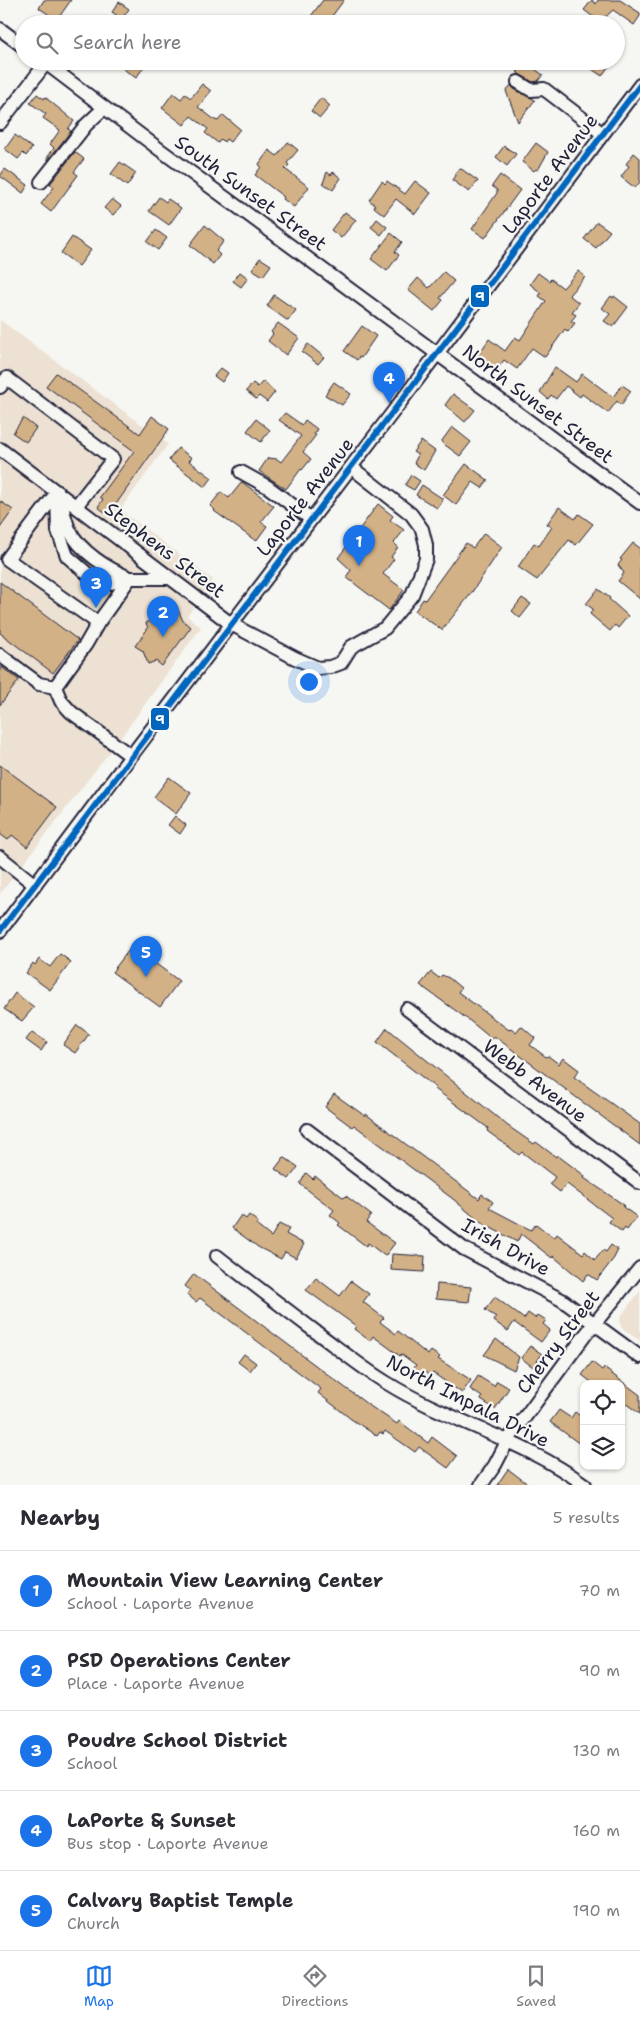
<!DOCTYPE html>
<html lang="en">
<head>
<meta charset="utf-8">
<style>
  body { margin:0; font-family:"Shantell Sans",sans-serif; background:#f7f7f7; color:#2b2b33 }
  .controls { position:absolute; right:15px; bottom:15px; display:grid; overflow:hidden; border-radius:10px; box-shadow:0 1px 4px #0004 }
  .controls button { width:45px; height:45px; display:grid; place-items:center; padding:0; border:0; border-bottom:1px solid #e1e1e2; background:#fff; color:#2b2b33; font:25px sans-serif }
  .you { position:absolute; left:308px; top:681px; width:18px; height:18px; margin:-12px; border:4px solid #fff; border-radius:50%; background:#1a73e8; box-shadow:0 0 0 8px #1a73e833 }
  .badge { display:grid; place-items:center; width:32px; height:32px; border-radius:50%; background:#1a73e8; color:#fff; font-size:16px; font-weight:700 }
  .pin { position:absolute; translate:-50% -41px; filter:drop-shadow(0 1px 2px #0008) }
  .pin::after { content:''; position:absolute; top:26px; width:18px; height:15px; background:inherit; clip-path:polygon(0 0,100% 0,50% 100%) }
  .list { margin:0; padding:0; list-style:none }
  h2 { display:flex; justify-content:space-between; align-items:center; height:65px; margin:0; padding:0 20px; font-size:21px }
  h2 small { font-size:16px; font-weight:400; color:#7c7c81 }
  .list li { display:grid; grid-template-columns:32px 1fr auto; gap:15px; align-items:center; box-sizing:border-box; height:80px; padding:0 20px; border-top:1px solid #e1e1e2 }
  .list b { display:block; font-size:19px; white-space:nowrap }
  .list p { margin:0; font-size:16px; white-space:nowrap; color:#7c7c81 }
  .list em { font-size:16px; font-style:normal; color:#7c7c81 }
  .icon { flex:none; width:28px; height:28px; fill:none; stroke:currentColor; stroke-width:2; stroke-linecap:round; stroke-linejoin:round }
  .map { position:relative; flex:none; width:640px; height:1485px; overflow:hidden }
  .search { position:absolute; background:#fff; box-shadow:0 1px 4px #0004; left:15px; right:15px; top:15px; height:55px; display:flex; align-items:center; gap:12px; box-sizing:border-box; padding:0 18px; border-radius:28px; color:#7c7c81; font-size:19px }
  .sheet { height:465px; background:#fff }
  nav { display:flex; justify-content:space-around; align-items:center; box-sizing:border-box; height:70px; border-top:1px solid #e1e1e2; background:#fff; font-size:14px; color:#7c7c81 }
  nav a { display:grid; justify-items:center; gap:2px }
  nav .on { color:#1a73e8 }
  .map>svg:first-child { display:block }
  .built { fill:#ece1d2 }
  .building { fill:#d3b186; stroke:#22223b }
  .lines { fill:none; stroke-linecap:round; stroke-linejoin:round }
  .minor-casing { stroke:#22223b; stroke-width:16 }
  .minor { stroke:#f6f6f2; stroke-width:12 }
  .bus-1-casing { stroke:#f6f6f2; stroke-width:10 }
  .bus-1 { stroke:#0065bd; stroke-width:6 }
  .labels { text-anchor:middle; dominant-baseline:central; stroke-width:4.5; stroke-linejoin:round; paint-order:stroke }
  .street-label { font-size:19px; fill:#22223b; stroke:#f6f6f2 }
  .line-badge { stroke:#f6f6f2; stroke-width:2 }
  .badge-label { font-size:14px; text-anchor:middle; font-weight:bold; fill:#fff }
</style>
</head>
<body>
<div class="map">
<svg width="640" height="1485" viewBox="0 0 640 1485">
  <rect width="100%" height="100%" fill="#f6f6f2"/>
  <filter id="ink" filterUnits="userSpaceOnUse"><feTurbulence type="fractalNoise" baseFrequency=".02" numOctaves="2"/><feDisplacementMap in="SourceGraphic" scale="10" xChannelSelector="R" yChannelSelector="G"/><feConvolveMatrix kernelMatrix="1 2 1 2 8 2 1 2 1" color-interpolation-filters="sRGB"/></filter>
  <g filter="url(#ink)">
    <path class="built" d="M0 320 168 444 120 510 213 580 187 616 201 627 124 733 0 894Z
      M640 1291V1341L622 1328 620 1322 621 1316Z"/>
    <path class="building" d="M44 0H71L57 20 39 8Z
      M323 0H344L326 24H305Z
      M592 0 596 4 598 0H620L640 13V16L634 25 613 10 600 22 584 10Z
      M119 2 129 9 122 19 112 12Z
      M127 61H148L136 78 122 68Z
      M518 61H524L543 75 538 81 533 82 519 74 517 72 519 71 514 67Z
      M580 61H612L602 76Z
      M202 84 211 91 198 107 215 120 218 121 223 115 240 129 230 142 226 139 224 142 221 139 218 143 205 133 208 129 191 116 184 125 162 108 173 93 181 99 185 94 191 98Z
      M511 85 514 89 535 100 518 122 506 91Z
      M37 94 44 99 45 97 74 121 68 129 71 131 48 160 47 158 54 148 50 144 60 130 43 118 46 114 30 103Z
      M321 98 330 106 320 118 311 111Z
      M15 135 32 148 26 156 23 153 18 159 5 149Z
      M288 142 298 150 287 163 289 165 285 169 309 187 294 207 283 199 284 197 255 175 261 167 259 164 269 150 277 156Z
      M536 143 548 152 538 170 536 169 534 171 522 162Z
      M504 146 516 154 507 166 496 157Z
      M75 152 84 159 74 172 78 175 51 212 41 204 54 187 50 184Z
      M634 153 640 158V182L635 188 621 177 629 166 626 164Z
      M120 162 136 173 127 186 111 174Z
      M460 168 478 181 469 192 452 180Z
      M5 169 28 185 23 193 0 176Z
      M327 172 331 175 333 172 341 178 333 190 323 183Z
      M500 175 520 190 485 238 472 229 497 193V190L492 186Z
      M382 181 385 184 387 181 405 194 415 181 431 193 415 214 396 199 384 215 374 207 375 205 369 200Z
      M159 197 166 202 168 199 181 208 169 225 149 211Z
      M112 199 121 206 113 215 104 208Z
      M345 212 356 220 341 238 331 230Z
      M377 219 387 227 381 235 371 227Z
      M597 222 610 231 596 248 584 239Z
      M205 225 224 241 216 251 220 255 213 264 190 245Z
      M156 230 167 238 158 250 147 242Z
      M391 233 402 242 395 252 399 255 387 271 371 259Z
      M72 237 91 250 79 266 61 253Z
      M260 258 271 265 263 276 252 269Z
      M578 271 585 277 569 295 579 303 572 312 576 315 571 321 575 323 568 332 565 329 545 357 532 348 517 369 504 360 496 371 477 357 489 339 505 351 515 337 520 340 546 301 539 296 541 293 530 284 538 273 549 281 551 279 563 288Z
      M240 272 248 278 241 287 233 281Z
      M444 272 454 281 440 298 443 300 434 311 408 290 418 278 429 288Z
      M274 295 296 310 288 321 267 306Z
      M611 296 613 298 614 296 628 307 613 327 604 321 610 314 602 308Z
      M278 323 299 338 286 355 268 341 273 334 271 332Z
      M362 326 376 336 361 358 359 357 357 360 344 351Z
      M308 344 324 357 318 364 302 352Z
      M555 367 576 382 582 374 613 397 622 385 631 391 621 405 617 401 608 413 582 394 580 397 566 386 556 399 551 395 548 399 540 392Z
      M221 368 228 373 222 382 214 376Z
      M56 373 140 434 152 416 169 429 114 507 112 505 106 513 98 507 103 499 100 497 134 451 46 386Z
      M263 381 275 392 267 402 259 396 256 399 246 391 253 383 258 387Z
      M334 382 351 394 342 405 325 395Z
      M453 394 475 410 465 422 445 405Z
      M285 413 302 425 305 420 317 429 314 434 316 435 303 452 311 459 302 470 301 469 286 489 259 471 268 458 277 459 281 462 301 436 279 420Z
      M23 418 36 428 26 442 13 433Z
      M256 419 270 430 261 442 247 431Z
      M452 427 471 442 460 456 441 442Z
      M421 441 435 451 424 470 414 463 418 455 413 452Z
      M178 448 192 458 189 461 212 478 205 487 169 460Z
      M466 464 488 480 482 488 473 482 456 505 443 495Z
      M411 475 420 481 414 490 405 485Z
      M242 482 274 506 261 522 267 526 256 541 214 511 215 510 210 506 221 492 229 498Z
      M422 485 443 499 437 508 416 495Z
      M0 501 13 510 0 528Z
      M378 504 393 516 390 520 404 530 394 543 398 547 391 557 394 559 383 574 404 590 389 610 346 577 351 570 338 558Z
      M559 507 575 519 579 514 593 524 576 545 569 540 537 580 518 567 534 543 539 546 552 527 547 524Z
      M484 533 502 547 470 595 442 630 415 611 423 599 425 600 466 543 473 548Z
      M633 543 640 548V599L618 581 624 573 618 565 622 560 620 559Z
      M0 582 78 640 53 673 0 633Z
      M598 589 610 598 609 599 628 616 618 628 615 625 610 631 590 614 593 609 586 604Z
      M522 598 531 604 520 618 512 611Z
      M164 607 169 611 177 607 183 621 191 627 162 666 156 661 148 664 143 651 135 646 148 628 146 623 156 618Z
      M0 666 19 680 0 705Z
      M0 765 57 807 27 847 12 835 8 840 0 834Z
      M169 777 191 793 176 814 154 797Z
      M175 816 186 825 180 834 168 825Z
      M132 946 179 981 160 1007 112 972Z
      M60 954 71 962 50 990 26 973 33 963 35 965 39 959 50 967Z
      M431 972 439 978 442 975 449 978 461 988 458 992 509 1030 511 1028 516 1032 521 1026 535 1038 530 1045 546 1057 548 1056 559 1064 563 1058 579 1070 574 1077 640 1124V1145L494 1036 492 1039 470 1021 420 985Z
      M15 993 34 1007 22 1021 4 1009Z
      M77 1025 89 1034 75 1053 63 1045Z
      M387 1028 508 1126 534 1144 536 1142 556 1157 557 1155 585 1176 584 1178 624 1205 623 1207 637 1217 627 1230 625 1228 622 1232 609 1222 612 1218 567 1184 560 1192 550 1184 555 1177 522 1152 519 1155 509 1147 487 1131 488 1128 435 1089 436 1088 377 1042Z
      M32 1032 47 1042 41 1051 26 1040Z
      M334 1094 365 1116 366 1114 375 1121 479 1199 482 1194 493 1202 489 1208 531 1230 536 1224 554 1238 557 1234 583 1254 585 1251 595 1260 603 1250 606 1252 611 1245 618 1250 614 1258 597 1280 588 1274 583 1281 553 1256 552 1258 521 1234 517 1242 480 1222 453 1199 354 1125 352 1127 325 1107Z
      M284 1157 298 1167 289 1179 275 1169Z
      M306 1173 313 1179 315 1176 344 1198 346 1196 371 1215 366 1222 395 1243 385 1256 368 1243 366 1246 338 1225 340 1223 330 1215 334 1210 300 1184Z
      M241 1215 246 1219 249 1215 258 1222 256 1225 271 1237 279 1224 289 1229 286 1234 304 1244 296 1258 285 1252 281 1259 258 1247 232 1228Z
      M392 1254 425 1256 424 1272 391 1270Z
      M194 1274 367 1404 397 1424 399 1421 428 1443 432 1437 457 1456 448 1468 419 1447 415 1452 385 1431 383 1434 380 1432 377 1436 351 1419 318 1393 321 1389 200 1298 196 1302 187 1294 190 1290 185 1286Z
      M316 1278 340 1296 351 1281 369 1294 363 1302 384 1318 380 1322 396 1334 398 1331 428 1355 431 1351 440 1357 438 1359 471 1380 462 1393 433 1373 430 1376 425 1372 422 1376 413 1369 416 1365 401 1354 400 1356 373 1336 370 1341 354 1329 356 1326 306 1290Z
      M437 1284 471 1287 469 1302 436 1299Z
      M495 1297 524 1319 528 1313 535 1318 538 1315 546 1320 543 1324 550 1330 541 1342 514 1322 508 1331 494 1321 496 1317 485 1310Z
      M496 1339 519 1357 514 1370 484 1355Z
      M530 1346 542 1354 533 1367 521 1358Z
      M244 1354 256 1363 250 1371 238 1362Z
      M592 1362 602 1370 604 1368 640 1395V1414L621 1400V1384H594L582 1375Z
      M478 1376 494 1386 497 1381 509 1388 495 1409 481 1400 482 1397 470 1389Z
      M559 1410 571 1418 575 1412 584 1419V1447L550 1422Z
      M508 1469 529 1485H497Z"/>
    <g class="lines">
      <g class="minor-casing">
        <path id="minor" d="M0 29 24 47
          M43 61 159 149 640 503
          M518 82 531 90 544 89 603 134
          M0 123 46 63
          M41 182 86 125 104 108
          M0 387 7 378 113 459 76 506
          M0 449 231 624 295 658 318 668 330 667 341 663 351 647 385 628 412 595 426 559V545L422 529 411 514 351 467
          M241 472 268 487 311 519
          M57 492 7 559 98 623 130 578H170
          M57 492 58 531 67 556 91 577 111 583 130 578
          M62 506C64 514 66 522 69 529 80 552 108 569 130 578
          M98 623 86 644 55 687 61 701 71 712 131 756
          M0 655 39 684 55 687
          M0 857 35 885
          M0 931 131 756 396 408 640 85
          M407 1009 640 1183
          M307 1130 464 1249 562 1300 640 1357
          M217 1256C250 1282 283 1307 316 1332 339 1349 362 1368 387 1383 450 1422 524 1440 585 1485
          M481 1485 495 1465 508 1440 586 1334 640 1268"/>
      </g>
      <use href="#minor" class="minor"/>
      <g class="bus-1-casing">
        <path id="bus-1" d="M0 931 640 85"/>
      </g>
      <use href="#bus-1" class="bus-1"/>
    </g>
  </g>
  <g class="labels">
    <g class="street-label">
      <text transform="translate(550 174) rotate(-53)">Laporte Avenue</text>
      <text transform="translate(251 193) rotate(36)">South Sunset Street</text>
      <text transform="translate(538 404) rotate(37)">North Sunset Street</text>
      <text transform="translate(305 497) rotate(-52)">Laporte Avenue</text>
      <text transform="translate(165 550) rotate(37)">Stephens Street</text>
      <text transform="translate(535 1081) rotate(37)">Webb Avenue</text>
      <text transform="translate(506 1247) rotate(29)">Irish Drive</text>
      <text transform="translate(558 1342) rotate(-53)">Cherry Street</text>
      <text transform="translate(468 1401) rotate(27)">North Impala Drive</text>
    </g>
  </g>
  <g class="line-badge">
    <rect x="470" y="284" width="20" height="24" rx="5" fill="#0065bd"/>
    <rect x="150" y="707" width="20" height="24" rx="5" fill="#0065bd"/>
  </g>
  <g class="badge-label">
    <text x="480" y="301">9</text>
    <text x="160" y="724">9</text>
  </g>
</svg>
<div class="controls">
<button><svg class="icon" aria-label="locate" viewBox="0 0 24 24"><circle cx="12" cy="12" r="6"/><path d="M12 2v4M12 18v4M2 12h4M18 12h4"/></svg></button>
<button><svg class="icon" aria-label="layers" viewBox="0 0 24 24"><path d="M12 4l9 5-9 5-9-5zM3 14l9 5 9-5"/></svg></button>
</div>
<div class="you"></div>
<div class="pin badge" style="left:359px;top:566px">1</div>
<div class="pin badge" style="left:163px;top:637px">2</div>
<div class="pin badge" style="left:96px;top:608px">3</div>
<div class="pin badge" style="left:389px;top:403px">4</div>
<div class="pin badge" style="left:146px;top:977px">5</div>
<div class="search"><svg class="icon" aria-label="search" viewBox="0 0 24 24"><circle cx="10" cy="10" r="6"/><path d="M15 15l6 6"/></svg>Search here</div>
</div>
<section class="sheet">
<h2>Nearby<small>5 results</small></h2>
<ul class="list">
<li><span class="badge">1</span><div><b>Mountain View Learning Center</b><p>School · Laporte Avenue</p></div><em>70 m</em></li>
<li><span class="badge">2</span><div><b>PSD Operations Center</b><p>Place · Laporte Avenue</p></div><em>90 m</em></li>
<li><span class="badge">3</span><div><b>Poudre School District</b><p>School</p></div><em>130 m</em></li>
<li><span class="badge">4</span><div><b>LaPorte &amp; Sunset</b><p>Bus stop · Laporte Avenue</p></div><em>160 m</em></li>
<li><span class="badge">5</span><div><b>Calvary Baptist Temple</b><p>Church</p></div><em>190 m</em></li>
</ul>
</section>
<nav>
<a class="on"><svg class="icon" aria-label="map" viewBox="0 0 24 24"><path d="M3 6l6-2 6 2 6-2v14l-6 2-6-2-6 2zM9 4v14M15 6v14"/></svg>Map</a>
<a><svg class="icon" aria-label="directions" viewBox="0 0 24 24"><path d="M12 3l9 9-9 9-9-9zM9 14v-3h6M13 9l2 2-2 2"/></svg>Directions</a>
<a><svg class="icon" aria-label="saved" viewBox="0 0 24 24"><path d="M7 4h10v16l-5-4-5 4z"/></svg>Saved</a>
</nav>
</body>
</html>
